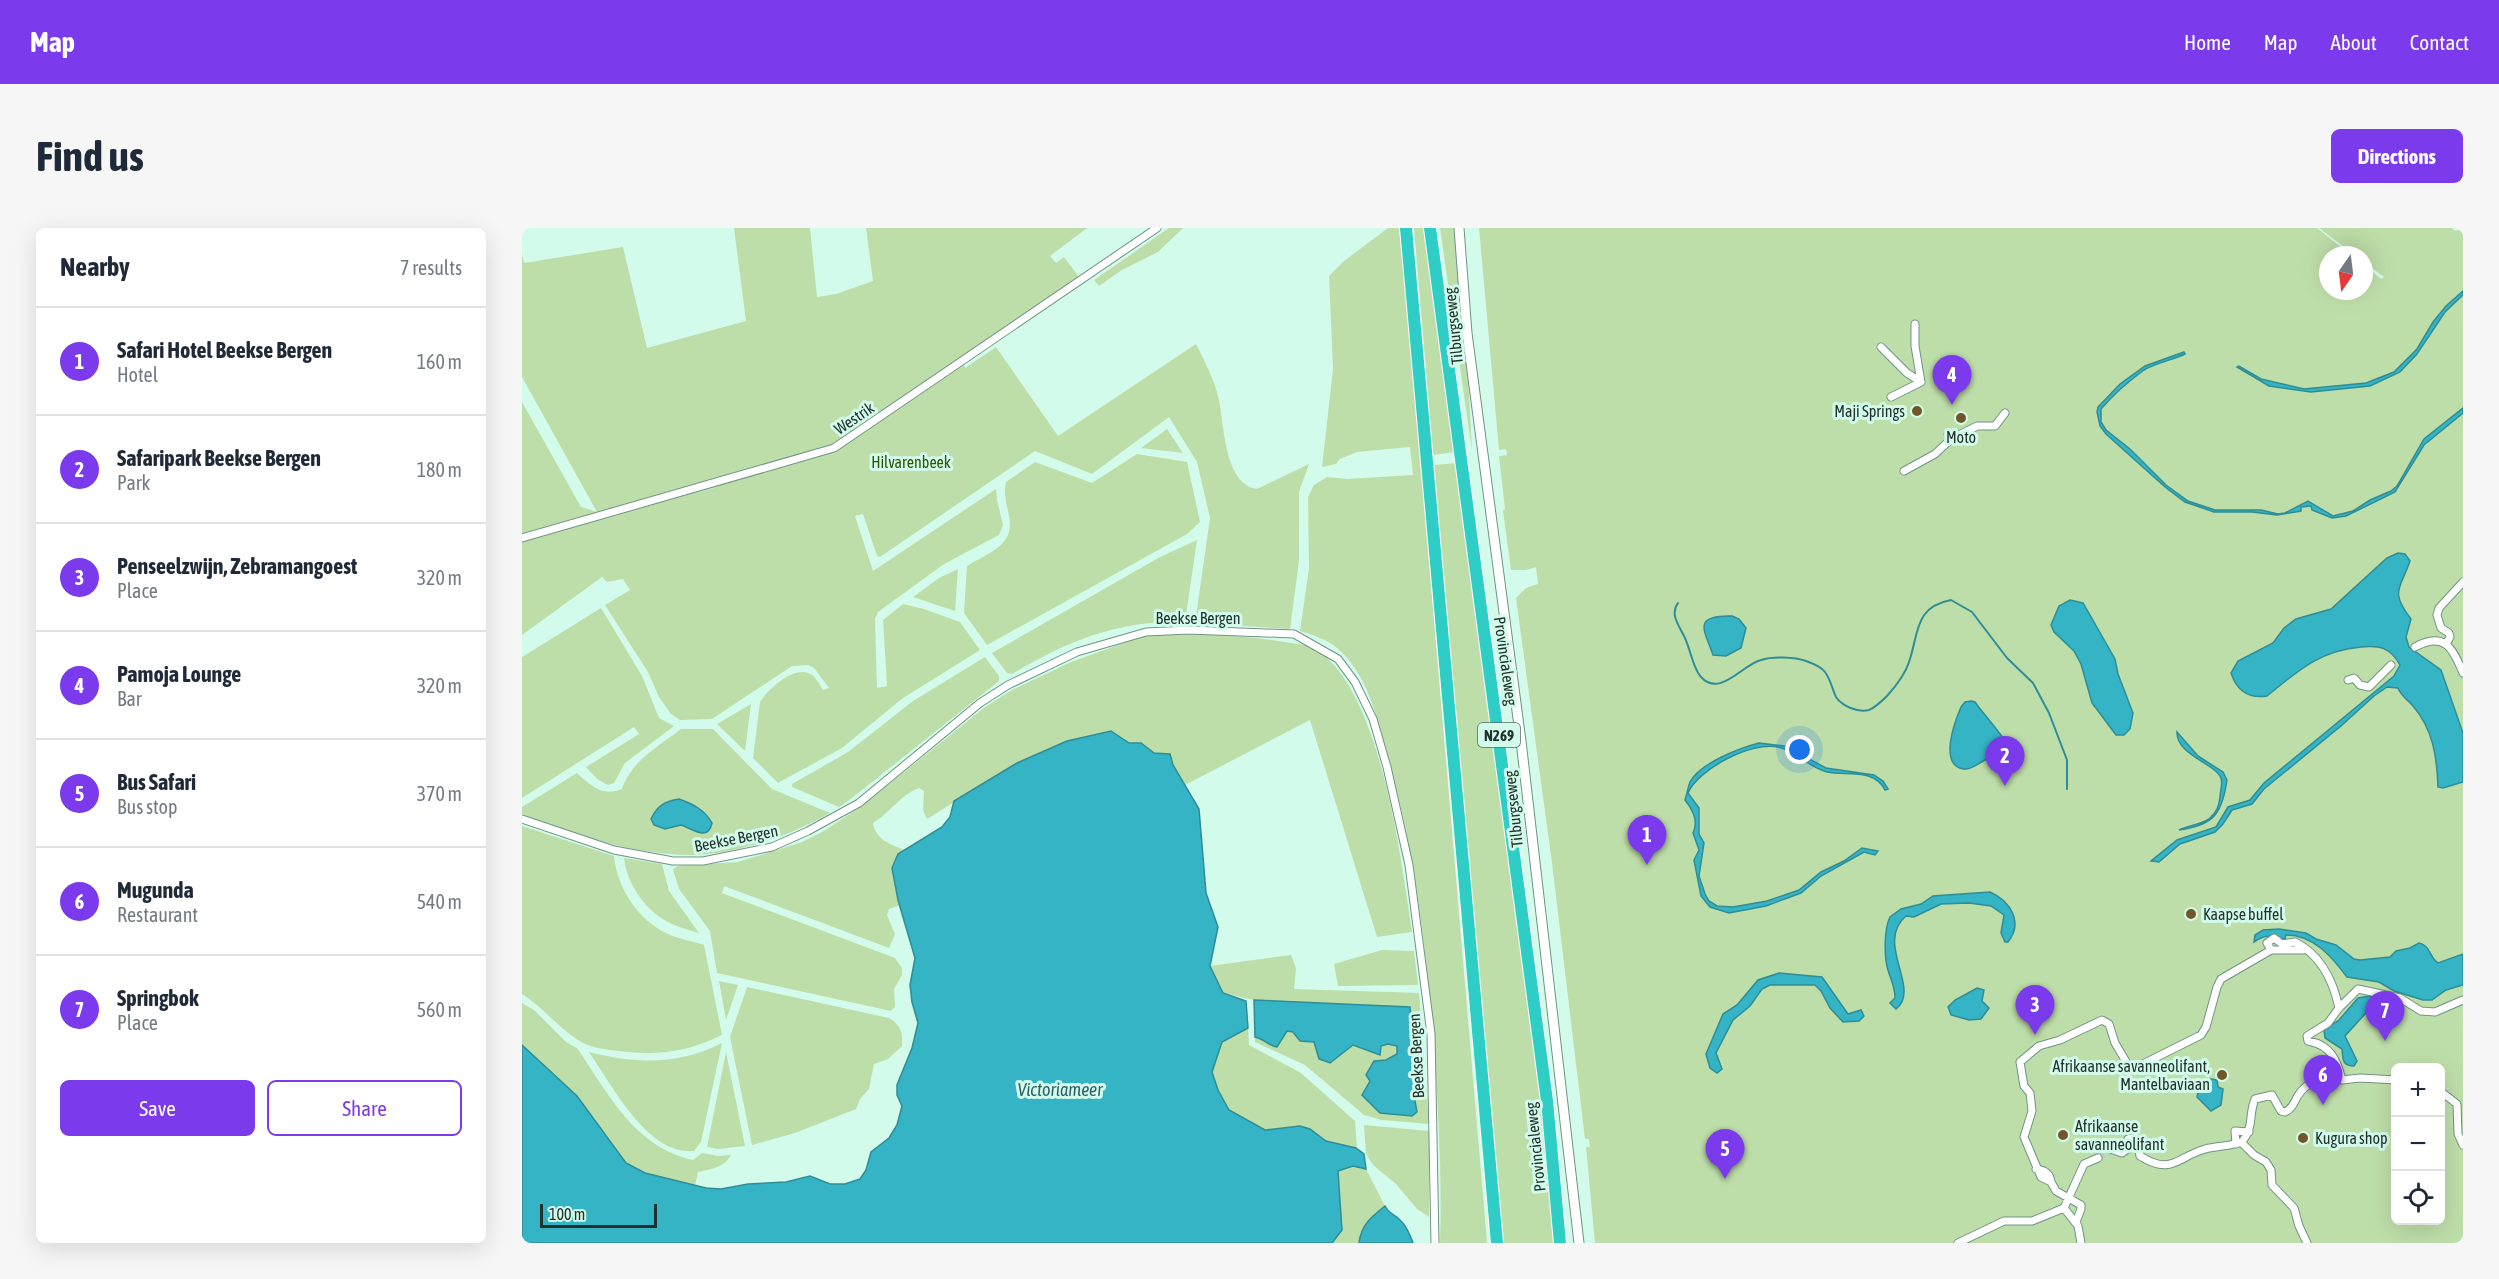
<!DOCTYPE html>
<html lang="en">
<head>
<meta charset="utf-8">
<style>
  body { margin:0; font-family:"Asap Condensed",sans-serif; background:#f6f6f7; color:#1f2937 }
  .controls { position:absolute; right:18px; bottom:18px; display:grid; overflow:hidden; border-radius:9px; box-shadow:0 6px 24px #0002 }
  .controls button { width:54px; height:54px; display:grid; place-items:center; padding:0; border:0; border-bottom:2px solid #e0e1e3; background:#fff; color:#1f2937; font:30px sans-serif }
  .compass { position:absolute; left:1797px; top:18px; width:54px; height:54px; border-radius:50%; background:#fff; box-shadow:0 6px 24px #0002; rotate:194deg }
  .scale { position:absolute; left:18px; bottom:15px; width:117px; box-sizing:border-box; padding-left:6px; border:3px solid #22312c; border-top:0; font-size:16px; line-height:21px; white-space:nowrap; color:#22312c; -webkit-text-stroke:4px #d3fbec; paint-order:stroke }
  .you { position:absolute; left:1278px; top:522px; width:21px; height:21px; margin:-15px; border:4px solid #fff; border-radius:50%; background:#1a73e8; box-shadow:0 0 0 9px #1a73e833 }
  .badge { display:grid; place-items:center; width:39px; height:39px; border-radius:50%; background:#7c3aed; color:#fff; font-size:20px; font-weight:700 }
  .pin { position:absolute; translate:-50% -50px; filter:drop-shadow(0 2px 3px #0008) }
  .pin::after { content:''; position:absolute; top:32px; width:21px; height:18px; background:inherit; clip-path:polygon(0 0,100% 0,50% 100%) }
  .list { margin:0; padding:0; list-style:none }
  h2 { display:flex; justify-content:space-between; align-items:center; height:78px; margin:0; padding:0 24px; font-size:26px }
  h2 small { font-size:20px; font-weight:400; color:#747a83 }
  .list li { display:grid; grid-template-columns:39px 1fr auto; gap:18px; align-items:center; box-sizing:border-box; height:108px; padding:0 24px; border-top:2px solid #e0e1e3 }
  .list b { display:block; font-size:22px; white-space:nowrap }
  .list p { margin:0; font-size:20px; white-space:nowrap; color:#747a83 }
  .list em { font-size:20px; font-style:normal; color:#747a83 }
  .actions { display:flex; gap:12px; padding:18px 24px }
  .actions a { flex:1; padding:14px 0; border:2px solid #7c3aed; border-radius:9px; text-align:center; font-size:21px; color:#7c3aed }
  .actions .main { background:#7c3aed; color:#fff }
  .icon { flex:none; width:33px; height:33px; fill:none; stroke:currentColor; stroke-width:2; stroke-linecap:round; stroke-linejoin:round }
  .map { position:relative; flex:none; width:1941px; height:1015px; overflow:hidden; border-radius:9px }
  header { display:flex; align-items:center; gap:36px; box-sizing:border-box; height:84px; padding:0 30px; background:#7c3aed; color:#fff }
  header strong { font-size:28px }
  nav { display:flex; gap:33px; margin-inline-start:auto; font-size:21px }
  .intro { display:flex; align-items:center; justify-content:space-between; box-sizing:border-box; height:144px; padding:0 36px }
  h1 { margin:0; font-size:42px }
  .button { padding:15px 27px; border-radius:9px; background:#7c3aed; color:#fff; font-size:21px; font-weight:700 }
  main { display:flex; gap:36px; padding:0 36px }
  aside { flex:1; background:#fff; border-radius:9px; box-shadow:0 6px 24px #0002 }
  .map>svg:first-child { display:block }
  .green { fill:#bedea9; fill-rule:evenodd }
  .water { fill:#34b4c5; stroke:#2f8d97; stroke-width:1.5 }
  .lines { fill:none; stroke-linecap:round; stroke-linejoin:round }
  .stream { stroke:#2f8d97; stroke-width:2 }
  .street-tunnel { stroke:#b0d3c6; stroke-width:7; stroke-dasharray:7 3.5; stroke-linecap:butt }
  .street-casing { stroke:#6f9486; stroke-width:9 }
  .secondary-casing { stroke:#6f9486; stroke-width:11 }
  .highway-casing { stroke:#fff; stroke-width:14 }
  .street { stroke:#fff; stroke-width:7 }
  .secondary { stroke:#fff; stroke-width:9 }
  .highway { stroke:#2ecdc5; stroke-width:12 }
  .poi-dot { fill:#725629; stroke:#d3fbec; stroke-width:2 }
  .labels { text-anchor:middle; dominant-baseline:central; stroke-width:6; stroke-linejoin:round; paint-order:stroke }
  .shield { fill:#d3fbec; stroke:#576e66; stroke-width:1.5 }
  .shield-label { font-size:15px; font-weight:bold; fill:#22312c }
  .street-label { font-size:16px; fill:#22312c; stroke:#d3fbec }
  .poi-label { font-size:16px; fill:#22312c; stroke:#d3fbec; text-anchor:start }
  .park-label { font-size:16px; fill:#2d5301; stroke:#d3fbec }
  .water-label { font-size:18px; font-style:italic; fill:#2c5f66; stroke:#d3fbec }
</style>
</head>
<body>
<header>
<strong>Map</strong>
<nav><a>Home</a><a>Map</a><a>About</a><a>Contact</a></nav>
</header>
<div class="intro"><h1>Find us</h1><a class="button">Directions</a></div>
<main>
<aside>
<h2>Nearby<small>7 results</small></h2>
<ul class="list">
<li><span class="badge">1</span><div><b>Safari Hotel Beekse Bergen</b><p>Hotel</p></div><em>160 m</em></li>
<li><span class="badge">2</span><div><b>Safaripark Beekse Bergen</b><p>Park</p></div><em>180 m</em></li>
<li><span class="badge">3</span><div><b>Penseelzwijn, Zebramangoest</b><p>Place</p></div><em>320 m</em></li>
<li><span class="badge">4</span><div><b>Pamoja Lounge</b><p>Bar</p></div><em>320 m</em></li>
<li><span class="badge">5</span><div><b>Bus Safari</b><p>Bus stop</p></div><em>370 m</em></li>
<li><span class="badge">6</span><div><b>Mugunda</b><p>Restaurant</p></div><em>540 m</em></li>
<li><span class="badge">7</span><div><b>Springbok</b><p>Place</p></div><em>560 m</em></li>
</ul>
<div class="actions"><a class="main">Save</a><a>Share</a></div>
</aside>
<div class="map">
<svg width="1941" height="1015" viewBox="0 0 1941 1015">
  <rect width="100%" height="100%" fill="#d3fbec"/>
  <path class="green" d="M212 0H288L295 69 314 66 351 53 344 0H565L528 28 534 35 542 29 557 49 440 128 443 140 474 119 536 208 674 116C683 134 693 153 697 172 702 198 703 257 735 261L787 236 777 264V333L768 401 673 395 688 290 675 234 647 189 570 246 513 223 358 329 355 328 341 286 333 288 351 343 474 261 475 272 481 297 477 307 422 336 356 384 353 391 355 460 365 458 361 392 381 376 402 381 438 394 458 422 381 470 320 520 256 555 231 530 238 474C246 461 274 435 290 447 294 450 298 457 301 462L307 460 292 440 286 437 270 438 190 491 158 492 149 486 137 469 126 444 83 377 108 362 101 351 85 354 80 349 0 407V174L59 279 75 284 0 149V26L2 35 101 19 125 120 224 93ZM191 252 192 260 85 287Z
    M647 0H661L636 24 600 42 577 58 572 52Z
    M866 0H878L881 27 965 1015H918C920 951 917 888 912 825 905 724 893 623 865 525 855 489 845 445 815 420 804 411 791 407 778 403L787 340 786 269 792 257 805 249 825 251 891 247 888 219 835 224 818 231 814 236 800 239 811 141 807 48 822 33Z
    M892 0H901L926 153 934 224 911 227Z
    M918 0H933L945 128 950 223Z
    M957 0H1795L1829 27H1806V63H1842V37L1859 51 1862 49 1842 34V27H1833L1797 0H1930L1933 3 1941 0V1015H1073L1064 919H1068L1067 911H1063L1030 635 994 370 1004 360 1016 356 1014 339 1004 342H989L981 283 983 281 977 228 985 227 984 221 977 222ZM1874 840H1918V992H1874Z
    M645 201 661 225 619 220Z
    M615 226 665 234 678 294 665 306 465 417 442 385 445 338C467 324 493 318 487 288 485 276 481 266 484 254L513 234 570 255Z
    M935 235 1007 778 1028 957 1032 1015H980L912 237Z
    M675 312 663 394C597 392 546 413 490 446L485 445 470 425 638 329Z
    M436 341 433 383 391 369 417 350Z
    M79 380 120 448 137 490 152 498 103 535 92 555 86 557 75 551 64 539 117 506 112 499 0 570V429Z
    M669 405C702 407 735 409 768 415 775 416 784 416 790 419 859 456 879 632 890 704L855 709 788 492 663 557 651 537 648 526 632 525 619 515H607L588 503 545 513 495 535 405 591 401 582 402 563 397 560C378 567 368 585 351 595 353 611 369 617 383 622L376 626 378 677 367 681 365 687 373 706 367 720 202 658 200 665 373 730 380 740V747L372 761 373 779 369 783 195 745 188 703 157 661 151 641 156 638 216 634 280 614 302 603 341 577 463 479 490 462 549 434 624 407Z
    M463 429 477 448V453L330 570 317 579 270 559V556L326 524 391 473Z
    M229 476 223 523 195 496Z
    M159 501H191L250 561 308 585C295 593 280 599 267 605 241 615 214 623 187 626 129 632 53 608 0 586V579L55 545C69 558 81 569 100 561 109 533 137 518 159 501Z
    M0 598 92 628C95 660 116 692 146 706 157 711 170 713 182 717L200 807C166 824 135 828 97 823 86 822 71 820 61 815 39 803 22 780 0 766Z
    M102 630 140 636 147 663 177 705C168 702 159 700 150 696 125 685 105 657 102 630Z
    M860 722 892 723 896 757 816 758 812 736Z
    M769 727 774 740 772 761 897 765 907 896 860 892 842 887 783 837 733 814V809L741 811 752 819 759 814 761 807 765 803 771 804 778 813 793 814 797 831H813L831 817 857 826 859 818 866 816 875 818V827L864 832 852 833 845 847 848 853 843 862 895 884 892 875 888 779 732 772 701 765 688 738Z
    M197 753 216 757 204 792Z
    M225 759 367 790C379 797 381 805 380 818L366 831 352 836 347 861 338 871 334 881 273 905 230 917 208 809Z
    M0 775 12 782 44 814 55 820C87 866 112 919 171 932L180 925 196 928 209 927C202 940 189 941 176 944L173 958 123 945 104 935 55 868 0 817Z
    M726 800 727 817 779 845 833 893 835 921 804 913 788 901 779 898 743 902 707 882 696 862 690 844 693 833 700 814Z
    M200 815 179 914 172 923C166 923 159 923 153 921 117 909 88 855 67 824 113 836 157 837 200 815Z
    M204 824 223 918 196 921 185 919Z
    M842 897 907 903V989L895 981 874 956 851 937 844 926Z
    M831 938 844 941 863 978C849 988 839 998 837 1015H810L816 1005 815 943Z"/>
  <path class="water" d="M1941 63V67L1923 84 1895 126 1878 144 1848 158 1789 164 1747 158 1715 139 1717 138 1739 151 1782 161 1844 155 1872 144 1895 121 1911 94 1924 78Z
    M1662 124 1663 126C1650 132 1634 135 1622 142 1607 153 1591 167 1579 181V194L1584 202 1608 221 1644 257 1666 273 1693 282H1739L1756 286 1763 285 1786 273 1811 288 1831 283 1848 272 1869 263 1875 258 1902 211 1941 180V185L1902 217 1873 264 1824 288 1810 290 1790 282 1789 278 1779 279V283L1755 287 1730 284H1692L1663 274 1643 259 1584 206 1578 198 1575 184 1576 179 1598 156 1623 138Z
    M1876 325 1883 326 1888 333C1879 360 1867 363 1889 391L1884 409 1887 419 1919 442 1941 505V554L1921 560 1916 559C1915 529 1911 501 1891 478 1885 471 1879 468 1876 460L1865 459 1852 468 1819 498 1742 561 1730 576 1710 582 1701 596 1693 604 1658 616 1637 634 1629 633 1655 612 1694 599 1706 579 1728 572 1742 555 1872 448 1878 437C1869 420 1858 417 1839 419 1797 423 1777 442 1745 468 1726 471 1715 463 1709 445L1716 433 1751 415 1762 400 1774 391 1809 381 1865 330Z
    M1548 372 1561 375 1593 431 1596 446 1611 485 1608 501 1602 507H1594L1570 475 1559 436 1552 423 1532 404 1529 397 1537 378Z
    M1210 388 1217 391 1224 400 1219 420 1204 428 1191 427C1183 403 1169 387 1210 388Z
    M1449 473 1453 474C1464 490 1478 502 1487 520 1482 530 1473 529 1463 532 1457 535 1449 542 1442 541 1416 538 1433 493 1439 479L1443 474Z
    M589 503 607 515H619L632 525 648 526 651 537 677 581 684 665 696 699 688 738 701 765 724 773 726 800 700 814 690 844 696 862 707 882 743 902 778 898 788 901 804 913 834 920 842 926 844 941 831 938 816 943 820 1002 810 1015H0V817L55 868 104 935 123 945 184 960 199 961 226 956 264 954 288 948 308 956H323L338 951 344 942 349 924 367 910 375 897 380 878 375 867V857L390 820 396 795 390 774 388 757 393 730 376 672 370 640 376 626 420 599 428 589 432 573 495 535 545 513Z
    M1655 504 1676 528 1701 544 1705 552C1700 586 1692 597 1657 602 1666 597 1679 597 1688 590 1695 584 1697 578 1698 569 1698 564 1701 556 1699 550 1694 536 1654 527 1655 504Z
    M1237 515 1263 518 1304 540 1352 547 1361 553 1366 561 1363 562C1352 540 1325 548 1305 544 1288 540 1274 523 1256 519 1230 513 1176 541 1166 565L1177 580V606L1182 615 1177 648 1183 666 1187 673 1195 678 1211 679 1245 673 1277 662 1299 644 1322 633 1340 620 1356 623 1353 627 1342 624 1299 648 1279 665 1244 678 1207 685 1188 679 1179 668 1172 632 1177 622 1171 605C1177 592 1170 581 1163 572 1165 566 1166 559 1168 554 1178 535 1218 520 1237 515Z
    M157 571C171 576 183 582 190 595 186 614 171 601 159 597L143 601 132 597 129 591C135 578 143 573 157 571Z
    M1468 664C1488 673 1502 694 1486 714H1483L1479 705 1482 687 1469 678 1447 675 1419 676 1392 689 1384 688C1352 715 1400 761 1374 781L1368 775 1373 770C1373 758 1369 753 1366 742 1362 730 1362 700 1368 689L1379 681 1399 676 1411 668Z
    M1757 701 1784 705 1794 711 1814 717 1832 731 1838 732 1868 729 1874 723 1888 720 1897 715C1908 717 1908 730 1916 735L1941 726V757L1924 762 1910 772H1901L1872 763 1857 754 1825 749C1810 729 1792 707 1764 707L1763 711C1746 710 1748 704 1732 714L1733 707 1741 702Z
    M1257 745 1300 749 1326 786 1339 782 1342 788 1337 793 1321 794 1308 780 1299 763 1293 757H1248L1240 761 1228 778 1211 792 1194 825 1200 841 1195 845 1188 840 1184 826 1201 786 1215 777 1236 752Z
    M1455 760 1462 762 1460 773 1467 780 1459 791 1447 792 1429 787 1426 779 1433 772Z
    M1848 768 1865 770 1877 782 1875 791 1871 792 1857 784 1846 783 1843 786 1823 808 1835 833 1832 838C1820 838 1821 831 1820 821L1803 810 1802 802 1817 792 1836 770Z
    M732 772 888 779 895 858 891 862 895 884 890 888 858 885 840 867 848 853 844 847 852 833 864 832 875 826V818L866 816 859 818 858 827 831 817 808 835 797 831 792 814 778 813 771 804 765 803 755 819C747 818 742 811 733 809Z
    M1689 851 1695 852 1696 859 1701 861 1699 877 1689 883 1675 869 1678 856Z
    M863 978C867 986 872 986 878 992 885 998 888 1007 891 1015H837C839 997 849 989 863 978Z"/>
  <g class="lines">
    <path class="stream" d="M1156 375C1148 386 1156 396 1162 408 1168 419 1171 441 1179 449 1198 470 1221 436 1239 432 1250 428 1273 429 1284 433 1290 435 1299 439 1303 444 1309 452 1310 461 1314 469 1320 478 1336 485 1347 482 1354 479 1360 473 1365 468 1374 458 1383 447 1387 434 1397 405 1392 379 1429 372L1450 384 1485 430 1511 455 1527 485 1545 532V561"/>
    <path class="street-tunnel" d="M1576 930 1591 922"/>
    <g class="street-casing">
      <path id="street" d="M1393 96V118L1399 154
        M1359 119 1385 145 1399 154
        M1369 169 1399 154
        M1426 206 1429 211 1455 198H1473L1483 185
        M1382 243 1413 226 1429 211
        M0 310 312 220 635 0
        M1924 416 1928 409 1927 405 1919 400 1915 387 1917 380 1941 354
        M1893 419C1922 403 1931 420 1941 445
        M1826 452 1832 450 1838 457 1847 459 1869 437
        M0 591 92 622 151 633H181L250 619 286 603 337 575 458 475 486 457 555 424 624 404 667 402 772 406 816 431 833 454 851 491 865 539 887 637 909 806 913 1015
        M1749 722 1745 715 1752 710 1760 716 1773 714C1799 727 1811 752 1817 780
        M1874 852 1838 850 1820 852C1815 832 1809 817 1786 813L1785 808 1806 795 1817 780 1836 761 1878 770 1899 783 1913 784 1941 772
        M1918 863 1935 876 1936 906 1941 917
        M1719 914 1732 927 1744 934 1749 942 1750 957 1772 980 1777 998 1785 1015
        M1714 916 1713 903 1727 904
        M1606 919V911L1609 910 1614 912 1616 919
        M1591 922 1600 925 1611 917 1616 919 1618 928C1650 948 1655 929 1683 921 1696 918 1708 918 1720 914 1733 896 1726 888 1733 871L1750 867 1759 883 1763 884C1770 881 1772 875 1775 869 1785 852 1801 850 1819 848
        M1514 941C1523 942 1528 945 1529 954
        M1542 980 1556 998 1559 1015
        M1554 994 1559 981V977L1534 963 1529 954 1519 949 1502 909 1510 883 1508 865 1502 858 1498 834 1517 818 1538 812 1580 792 1587 796 1593 815 1606 837 1617 838 1679 807 1684 799 1695 759 1699 751 1749 722H1781
        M1436 1015 1482 993H1510L1542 980 1562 936 1576 930"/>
    </g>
    <g class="secondary-casing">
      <path id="secondary" d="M937 0 945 105 999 513 1057 1015"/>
    </g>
    <g class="highway-casing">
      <path id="highway" d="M884 0 975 1015
        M908 0 1025 873 1038 1015"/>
    </g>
    <use href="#street" class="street"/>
    <use href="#secondary" class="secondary"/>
    <use href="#highway" class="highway"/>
  </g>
  <g class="poi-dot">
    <circle cx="1395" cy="183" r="6"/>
    <circle cx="1439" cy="190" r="6"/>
    <circle cx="1669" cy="686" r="6"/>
    <circle cx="1700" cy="847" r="6"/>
    <circle cx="1541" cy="907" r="6"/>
    <circle cx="1781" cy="910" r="6"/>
  </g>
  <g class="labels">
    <rect class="shield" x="956" y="495" width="42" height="24" rx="4.5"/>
    <g class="shield-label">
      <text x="977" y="507">N269</text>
    </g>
    <g class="street-label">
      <text transform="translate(931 98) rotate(-96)">Tilburgseweg</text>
      <text transform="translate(332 190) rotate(-34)">Westrik</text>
      <text x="676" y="390">Beekse Bergen</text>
      <text transform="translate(984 433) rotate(82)">Provincialeweg</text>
      <text transform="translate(991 581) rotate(-96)">Tilburgseweg</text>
      <text transform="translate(214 610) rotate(-11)">Beekse Bergen</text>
      <text transform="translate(894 828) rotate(-93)">Beekse Bergen</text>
      <text transform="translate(1013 919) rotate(-96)">Provincialeweg</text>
    </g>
    <g class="poi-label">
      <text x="1383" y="183" text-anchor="end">Maji Springs</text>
      <text x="1439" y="209" text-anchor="middle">Moto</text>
      <text x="1681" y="686">Kaapse buffel</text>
      <text x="1688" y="838" text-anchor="end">Afrikaanse savanneolifant,<tspan x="1688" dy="18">Mantelbaviaan</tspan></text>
      <text x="1553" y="898">Afrikaanse<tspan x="1553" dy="18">savanneolifant</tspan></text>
      <text x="1793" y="910">Kugura shop</text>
    </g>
    <g class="park-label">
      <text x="389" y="234">Hilvarenbeek</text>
    </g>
    <g class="water-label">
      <text x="538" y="861">Victoriameer</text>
    </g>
  </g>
</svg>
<div class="controls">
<button>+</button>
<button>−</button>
<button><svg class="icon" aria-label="locate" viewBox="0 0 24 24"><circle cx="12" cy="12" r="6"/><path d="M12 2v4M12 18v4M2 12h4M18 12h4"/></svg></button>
</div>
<svg class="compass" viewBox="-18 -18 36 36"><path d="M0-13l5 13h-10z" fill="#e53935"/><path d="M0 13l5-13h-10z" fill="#747a83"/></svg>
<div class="scale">100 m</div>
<div class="you"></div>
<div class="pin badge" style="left:1125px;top:637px">1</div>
<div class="pin badge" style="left:1483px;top:558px">2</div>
<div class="pin badge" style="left:1513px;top:807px">3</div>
<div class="pin badge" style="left:1430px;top:177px">4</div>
<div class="pin badge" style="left:1203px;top:951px">5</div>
<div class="pin badge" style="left:1801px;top:877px">6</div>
<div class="pin badge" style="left:1863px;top:813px">7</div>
</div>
</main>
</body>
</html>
